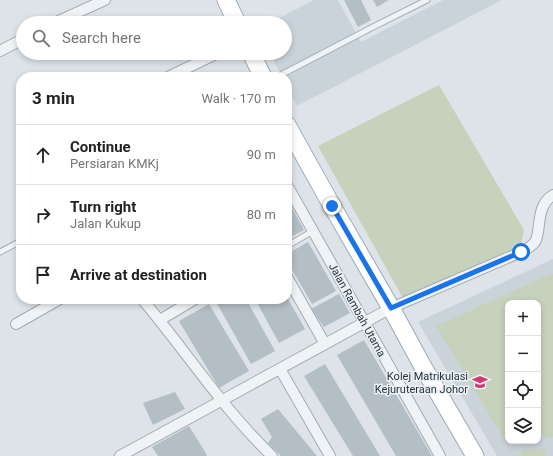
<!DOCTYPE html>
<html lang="en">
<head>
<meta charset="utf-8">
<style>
  body { margin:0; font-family:Roboto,sans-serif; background:#f6f6f6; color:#222 }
  .controls { position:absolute; right:12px; bottom:12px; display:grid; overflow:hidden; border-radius:8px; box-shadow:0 2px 6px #0003 }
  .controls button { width:36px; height:36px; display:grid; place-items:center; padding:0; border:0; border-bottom:1px solid #e0e0e0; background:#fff; color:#222; font:20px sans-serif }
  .stop { position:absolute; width:12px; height:12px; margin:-9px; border:3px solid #1a73e8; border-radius:50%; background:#fff }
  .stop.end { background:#1a73e8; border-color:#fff; box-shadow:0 1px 4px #0008 }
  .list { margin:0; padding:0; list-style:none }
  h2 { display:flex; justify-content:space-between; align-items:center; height:52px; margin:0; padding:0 16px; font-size:17px }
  h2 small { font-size:13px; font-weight:400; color:#767676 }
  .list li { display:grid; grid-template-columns:26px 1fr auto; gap:12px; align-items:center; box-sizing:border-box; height:60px; padding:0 16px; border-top:1px solid #e0e0e0 }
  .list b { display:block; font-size:15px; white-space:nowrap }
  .list p { margin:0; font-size:13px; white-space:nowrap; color:#767676 }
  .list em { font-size:13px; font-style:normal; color:#767676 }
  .icon { flex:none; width:22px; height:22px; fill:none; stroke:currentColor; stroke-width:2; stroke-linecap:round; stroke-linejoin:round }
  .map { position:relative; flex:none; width:553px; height:456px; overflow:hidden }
  .search { position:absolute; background:#fff; box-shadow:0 2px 6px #0003; left:16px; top:16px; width:276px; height:44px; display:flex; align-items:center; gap:10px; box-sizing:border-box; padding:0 14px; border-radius:22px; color:#767676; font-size:15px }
  .panel { position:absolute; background:#fff; box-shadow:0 2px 6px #0003; left:16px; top:72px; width:276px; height:232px; border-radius:16px }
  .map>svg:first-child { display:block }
  .built { fill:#cbd3da; fill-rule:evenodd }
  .green { fill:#c7d2bd }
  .building { fill:#b4bec5 }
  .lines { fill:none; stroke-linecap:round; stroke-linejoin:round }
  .lane-casing { stroke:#a2abb2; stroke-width:7 }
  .street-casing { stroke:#a2abb2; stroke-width:12 }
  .primary-casing { stroke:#9baab4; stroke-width:19 }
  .lane { stroke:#f0f3f6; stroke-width:5 }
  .street { stroke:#f0f3f6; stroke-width:10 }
  .primary { stroke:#fff; stroke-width:17 }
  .route { stroke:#1a73e8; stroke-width:5 }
  .labels { text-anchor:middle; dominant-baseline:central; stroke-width:3; stroke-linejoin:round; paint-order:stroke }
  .street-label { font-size:11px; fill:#25343f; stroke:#ecf2f5 }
  .poi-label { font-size:11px; fill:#25343f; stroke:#ecf2f5; text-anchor:end }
</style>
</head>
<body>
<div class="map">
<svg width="553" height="456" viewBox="0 0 553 456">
  <rect width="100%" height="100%" fill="#dde3e8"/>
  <path class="built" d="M314 0H338L361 42 443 0H502L297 106 287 86V77H282L270 53H285V23H270Z
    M553 259V456H497L418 322ZM508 303H538V441H508Z"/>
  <path class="green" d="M439 85 524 230 520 251 404 300 318 146Z
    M553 273V437H538V303H508V438H503L436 326Z
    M546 449V456H521V450Z"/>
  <path class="building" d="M344 0H361L371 20 358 27Z
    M373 0H389L377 7Z
    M287 199 304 230 287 239Z
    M308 242 336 291 312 304 287 261V254Z
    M339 294 350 313 324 327 311 309Z
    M287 297 305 329 279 343 255 299H287Z
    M217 299H246L275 351 251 364 215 300Z
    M209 304 249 371 219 388 179 321Z
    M364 340 432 456H396L337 355Z
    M325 364 380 456H353L304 376Z
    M175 392 185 409 153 425 143 403Z
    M278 409 317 456H281L268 443 272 437 261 419Z
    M189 426 207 455 206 456H158L152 447Z"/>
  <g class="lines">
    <g class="lane-casing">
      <path id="lane" d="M277 77 373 27 427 0
        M287 246 313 231
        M0 252 21 241"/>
    </g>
    <g class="street-casing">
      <path id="street" d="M54 23 105 0
        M0 51 23 39
        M168 77 218 53
        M287 185 440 456
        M287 277 325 344
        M142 299C186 351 223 409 272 456
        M160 320 195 299
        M16 324 60 299
        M280 369 330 456
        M120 456 391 308 521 252C525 250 531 247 534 243 537 240 537 236 538 232 540 217 540 203 553 195"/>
    </g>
    <g class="primary-casing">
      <path id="primary" d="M226 0 237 23
        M251 53 263 77
        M287 125 332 206 391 308 422 365 475 456"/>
    </g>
    <use href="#lane" class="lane"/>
    <use href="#street" class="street"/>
    <use href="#primary" class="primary"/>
  </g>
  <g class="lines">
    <path class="route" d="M332 206 391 308 521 252"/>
  </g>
  <defs>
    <g id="school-bare" transform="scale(1.2)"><path d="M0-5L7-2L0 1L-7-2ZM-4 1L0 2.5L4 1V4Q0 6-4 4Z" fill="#d53971" stroke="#ecf2f5" stroke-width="2.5" paint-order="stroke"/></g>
  </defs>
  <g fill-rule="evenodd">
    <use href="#school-bare" x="480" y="382"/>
  </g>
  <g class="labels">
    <g class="street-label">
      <text transform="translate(357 310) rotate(61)">Jalan Rambah Utama</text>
    </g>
    <g class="poi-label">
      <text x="468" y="376">Kolej Matrikulasi<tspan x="468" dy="13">Kejuruteraan Johor</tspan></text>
    </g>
  </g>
</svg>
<div class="controls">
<button>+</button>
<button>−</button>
<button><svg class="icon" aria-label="locate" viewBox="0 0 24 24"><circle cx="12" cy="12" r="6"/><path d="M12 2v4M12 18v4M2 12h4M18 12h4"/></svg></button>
<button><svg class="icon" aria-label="layers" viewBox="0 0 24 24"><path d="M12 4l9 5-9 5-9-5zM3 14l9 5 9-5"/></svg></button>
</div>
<div class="stop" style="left:521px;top:252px"></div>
<div class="stop end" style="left:332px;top:206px"></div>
<div class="search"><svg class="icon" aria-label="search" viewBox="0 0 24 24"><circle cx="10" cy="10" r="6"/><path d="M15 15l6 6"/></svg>Search here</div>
<section class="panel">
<h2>3 min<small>Walk · 170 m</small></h2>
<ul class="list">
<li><svg class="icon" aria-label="ahead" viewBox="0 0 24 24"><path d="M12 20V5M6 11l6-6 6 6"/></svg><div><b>Continue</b><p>Persiaran KMKj</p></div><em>90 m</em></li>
<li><svg class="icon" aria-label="right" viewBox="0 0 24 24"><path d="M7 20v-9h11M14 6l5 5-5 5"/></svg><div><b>Turn right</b><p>Jalan Kukup</p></div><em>80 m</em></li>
<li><svg class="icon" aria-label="arrive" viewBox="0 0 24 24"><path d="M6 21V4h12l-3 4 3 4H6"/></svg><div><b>Arrive at destination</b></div></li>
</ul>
</section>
</div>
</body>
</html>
